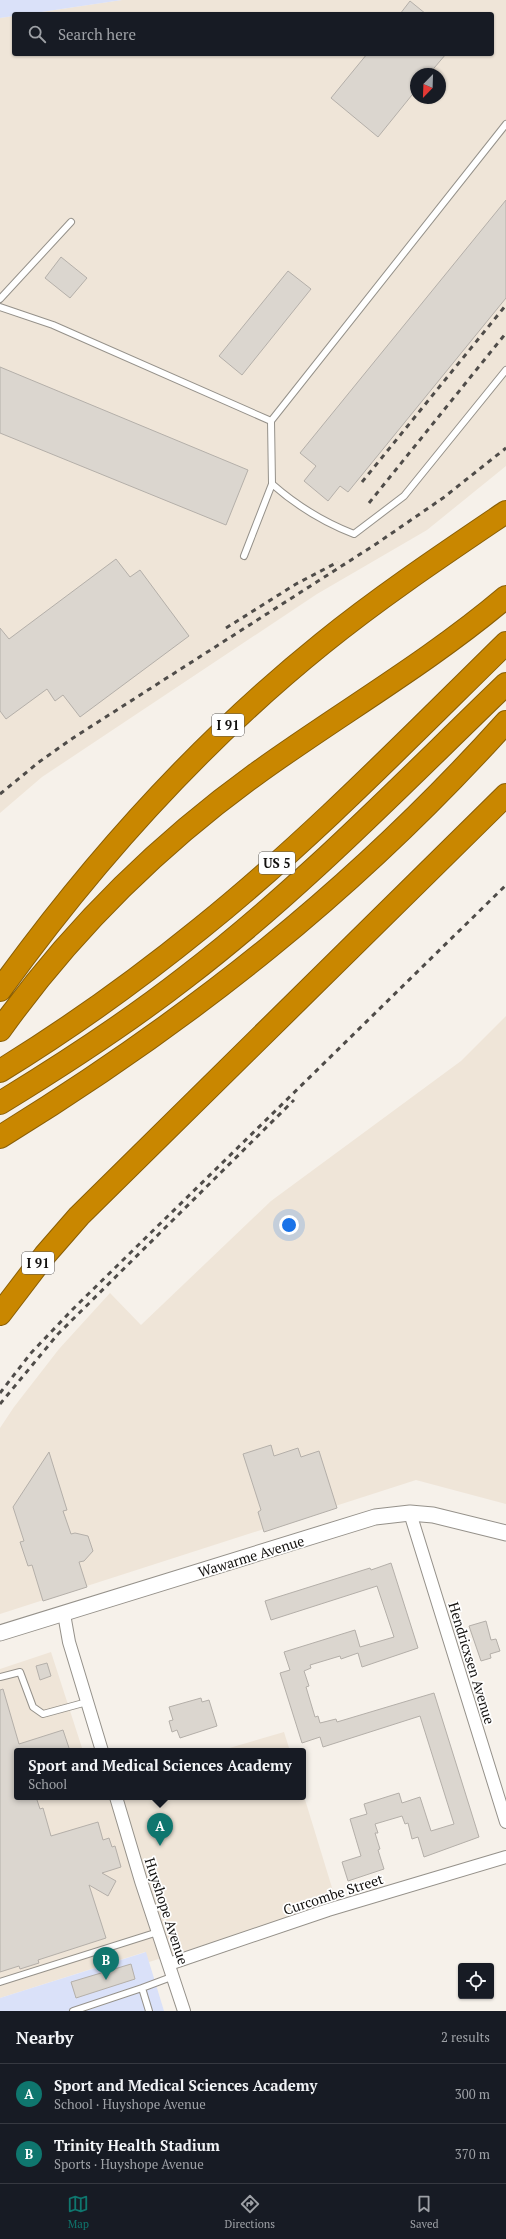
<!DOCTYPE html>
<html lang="en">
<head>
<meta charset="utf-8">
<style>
  body { margin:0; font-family:"PT Serif",serif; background:#20242c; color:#f1f3f6 }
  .controls { position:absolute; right:12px; bottom:12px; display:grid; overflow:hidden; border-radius:4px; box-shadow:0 1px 3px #0004 }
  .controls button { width:36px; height:36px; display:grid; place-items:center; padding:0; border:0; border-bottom:1px solid #363941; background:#171b24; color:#f1f3f6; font:20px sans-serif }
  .compass { position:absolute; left:410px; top:68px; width:36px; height:36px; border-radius:50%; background:#171b24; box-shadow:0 1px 3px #0004; rotate:203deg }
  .you { position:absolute; left:289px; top:1225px; width:14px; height:14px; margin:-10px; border:3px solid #fff; border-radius:50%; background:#1a73e8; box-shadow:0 0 0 6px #1a73e833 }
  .badge { display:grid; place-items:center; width:26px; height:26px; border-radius:50%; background:#0f766e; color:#fff; font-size:13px; font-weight:700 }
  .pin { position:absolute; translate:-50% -33px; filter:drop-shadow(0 1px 2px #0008) }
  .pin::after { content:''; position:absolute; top:21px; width:14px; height:12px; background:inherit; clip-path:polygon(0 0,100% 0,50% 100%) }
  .popup { position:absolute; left:14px; top:1748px; width:292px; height:52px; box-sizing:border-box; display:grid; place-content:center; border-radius:4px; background:#171b24; filter:drop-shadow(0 1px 3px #0005); font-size:13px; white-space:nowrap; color:#9ea1a6 }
  .popup b { font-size:15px; color:#f1f3f6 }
  .popup::after { content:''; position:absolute; left:50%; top:100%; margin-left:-8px; border:8px solid transparent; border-top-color:#171b24 }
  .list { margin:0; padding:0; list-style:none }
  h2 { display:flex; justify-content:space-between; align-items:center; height:52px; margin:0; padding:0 16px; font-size:17px }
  h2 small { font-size:13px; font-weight:400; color:#9ea1a6 }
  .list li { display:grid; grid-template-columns:26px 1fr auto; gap:12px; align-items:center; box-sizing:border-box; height:60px; padding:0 16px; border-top:1px solid #363941 }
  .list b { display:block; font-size:15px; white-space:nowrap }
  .list p { margin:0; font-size:13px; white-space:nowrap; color:#9ea1a6 }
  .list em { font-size:13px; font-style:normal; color:#9ea1a6 }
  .icon { flex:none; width:22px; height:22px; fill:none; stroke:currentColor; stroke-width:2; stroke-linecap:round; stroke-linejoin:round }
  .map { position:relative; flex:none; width:506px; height:2011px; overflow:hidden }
  .search { position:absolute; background:#171b24; box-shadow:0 1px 3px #0004; left:12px; right:12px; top:12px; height:44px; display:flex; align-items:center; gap:10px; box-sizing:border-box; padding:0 14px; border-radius:4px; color:#9ea1a6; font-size:15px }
  .sheet { height:172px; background:#171b24 }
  nav { display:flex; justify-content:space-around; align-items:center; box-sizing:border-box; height:56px; border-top:1px solid #363941; background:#171b24; font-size:11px; color:#9ea1a6 }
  nav a { display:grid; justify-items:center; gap:2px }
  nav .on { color:#0f766e }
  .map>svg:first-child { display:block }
  .built { fill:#efe5d8; fill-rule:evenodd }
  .green { fill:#dae1f9 }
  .building { fill:#dbd6cf; stroke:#b4afa9 }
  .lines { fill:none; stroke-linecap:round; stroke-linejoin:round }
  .service-casing { stroke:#95918a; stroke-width:8 }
  .minor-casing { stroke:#95918a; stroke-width:14 }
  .tertiary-casing { stroke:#95918a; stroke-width:17 }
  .motorway-casing { stroke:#895e05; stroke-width:24 }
  .service { stroke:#fff; stroke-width:6 }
  .minor { stroke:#fff; stroke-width:12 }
  .tertiary { stroke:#fff; stroke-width:15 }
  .motorway { stroke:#c98700; stroke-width:22 }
  .rail { stroke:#4f4c49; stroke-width:3; stroke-dasharray:5 5; stroke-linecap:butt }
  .labels { text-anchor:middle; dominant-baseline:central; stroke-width:3.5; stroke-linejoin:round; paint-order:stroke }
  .shield { fill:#fff; stroke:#5a5857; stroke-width:1 }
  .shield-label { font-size:13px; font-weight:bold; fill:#13110f }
  .street-label { font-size:14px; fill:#13110f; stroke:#fff }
</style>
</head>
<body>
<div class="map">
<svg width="506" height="2011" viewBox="0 0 506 2011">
  <rect width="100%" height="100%" fill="#f6f1ea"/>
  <path class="built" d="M122 0H506V466L427 530 317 594 42 777 0 813V18L14 16V54H492V14H28ZM416 74H440V98H416Z
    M506 1016V1504L416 1480 0 1614V1428L14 1407 59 1349 110 1293 141 1325 271 1201 461 1061Z
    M51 1652 83 1751H17V1797H303V1793L337 1904 149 1962 145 1952 0 1998V1669Z
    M284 1732 290 1751H219Z"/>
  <path class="green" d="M0 0H122L28 14H14V16L0 18Z
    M146 1952 164 2011H0V1998Z"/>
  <path class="building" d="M410 1 426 14H400Z
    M367 54H446L429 74H416V90L378 137 331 98Z
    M506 200V298L348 492 340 486 328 501 304 481 316 466 300 453Z
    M61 257 87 278 70 298 45 278Z
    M288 271 311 289 242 375 219 356Z
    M0 367 248 470 226 525 0 433Z
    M116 559 130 577 140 570 189 636 80 717 63 695 55 701 47 689 6 719 0 711V628L9 639Z
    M271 1445 274 1456 298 1448 301 1457 319 1451 337 1508 264 1532 258 1512 261 1510 243 1454Z
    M49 1452 67 1510 63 1511 71 1534 75 1533 88 1536 93 1551 84 1561 79 1562 87 1587 43 1601 32 1565 28 1566 20 1542 24 1541 13 1507Z
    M391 1563 418 1648 362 1667 358 1653 341 1659 340 1656 310 1665 311 1668 304 1671 309 1686 306 1687 315 1717 318 1716 320 1723 336 1719 337 1722 434 1693 479 1837 424 1857 418 1837 412 1839 408 1823 405 1824 402 1816 375 1824 378 1833H375L380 1849 378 1850 384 1869 348 1881 342 1862 361 1856 350 1819 367 1814 364 1804 399 1793 402 1803 420 1797 431 1831 454 1824 420 1716 323 1747 320 1737 302 1743 280 1673 290 1670 284 1652 355 1630 360 1647 394 1637 377 1586 271 1620 265 1601 370 1568 371 1570Z
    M486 1621 491 1640 496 1639 500 1651 490 1654 491 1658 481 1661 469 1626Z
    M47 1663 51 1676 40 1680 36 1666Z
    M3 1689 19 1744 63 1730 70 1751H17V1797H36L40 1809 43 1808 51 1836 98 1822 103 1840 109 1838 112 1847 115 1846 121 1867 102 1873 116 1881 108 1896 89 1885 106 1938 38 1960 39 1963 20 1969 19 1966 0 1972V1690Z
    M201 1698 202 1702 209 1700 217 1726 180 1738 177 1730 172 1732 169 1721 173 1720 169 1707Z
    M131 1964 135 1979 76 1998 71 1982Z"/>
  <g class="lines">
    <g class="service-casing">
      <path id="service" d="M506 124 271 421 272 484C297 506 323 522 354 534L404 496 506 370
        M0 299 71 222
        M0 307 53 325 271 421
        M244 556 272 484
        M0 1677 20 1672 33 1707 43 1714 87 1702
        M0 1982 158 1932
        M142 1988 174 1976
        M73 2011 142 1988 149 2011"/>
    </g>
    <g class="minor-casing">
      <path id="minor" d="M410 1513 506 1822
        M64 1614 69 1642 102 1751
        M116 1797 141 1881 184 2011
        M169 1964 328 1910 506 1857"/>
    </g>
    <g class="tertiary-casing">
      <path id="tertiary" d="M0 1633 375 1517 410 1513 433 1515 506 1533"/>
    </g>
    <g class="motorway-casing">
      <path id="motorway" d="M0 990C93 861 199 743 323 643 381 596 444 554 506 512
        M0 1030C71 931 158 845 256 774 339 714 428 663 506 597
        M0 1071C70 1028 137 980 201 928 309 841 407 740 506 643
        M0 1103C64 1064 127 1023 186 977 301 889 402 784 506 684
        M0 1137C190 1020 356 889 506 722
        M0 1314 45 1255 79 1216 506 795"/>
    </g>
    <use href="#service" class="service"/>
    <use href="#minor" class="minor"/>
    <use href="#tertiary" class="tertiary"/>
    <use href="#motorway" class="motorway"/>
    <path class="rail" d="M362 482 506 305
      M369 503 506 333
      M226 628 296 584 338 562
      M0 794 39 762 73 738 376 544 443 498 506 448
      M0 1393 31 1353 73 1309 506 885
      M0 1404 58 1334 294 1100"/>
  </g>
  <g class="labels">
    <g class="shield">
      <rect x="212" y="714" width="32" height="22" rx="3"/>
      <rect x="259" y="852" width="36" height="22" rx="3"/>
      <rect x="22" y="1252" width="32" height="22" rx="3"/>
    </g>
    <g class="shield-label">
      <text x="228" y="725">I 91</text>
      <text x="277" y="863">US 5</text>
      <text x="38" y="1263">I 91</text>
    </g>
    <g class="street-label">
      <text transform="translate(251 1556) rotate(-17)">Wawarme Avenue</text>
      <text transform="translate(472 1663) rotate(73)">Hendricxsen Avenue</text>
      <text transform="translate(333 1894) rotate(-18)">Curcombe Street</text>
      <text transform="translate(167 1911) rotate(72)">Huyshope Avenue</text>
    </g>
  </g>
</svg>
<div class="controls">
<button><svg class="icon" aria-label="locate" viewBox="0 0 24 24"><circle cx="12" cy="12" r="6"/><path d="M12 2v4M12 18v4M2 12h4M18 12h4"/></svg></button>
</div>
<svg class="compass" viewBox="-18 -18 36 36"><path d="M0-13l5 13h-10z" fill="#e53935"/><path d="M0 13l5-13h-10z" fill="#9ea1a6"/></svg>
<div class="you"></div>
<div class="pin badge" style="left:160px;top:1846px">A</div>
<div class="popup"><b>Sport and Medical Sciences Academy</b>School</div>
<div class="pin badge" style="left:106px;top:1980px">B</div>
<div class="search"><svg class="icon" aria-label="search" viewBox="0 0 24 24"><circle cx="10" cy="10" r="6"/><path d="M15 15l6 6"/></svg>Search here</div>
</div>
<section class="sheet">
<h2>Nearby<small>2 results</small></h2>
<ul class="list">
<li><span class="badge">A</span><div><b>Sport and Medical Sciences Academy</b><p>School · Huyshope Avenue</p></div><em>300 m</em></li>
<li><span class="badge">B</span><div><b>Trinity Health Stadium</b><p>Sports · Huyshope Avenue</p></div><em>370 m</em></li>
</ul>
</section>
<nav>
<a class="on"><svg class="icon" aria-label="map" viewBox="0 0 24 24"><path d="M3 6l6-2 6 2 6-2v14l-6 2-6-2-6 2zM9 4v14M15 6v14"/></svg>Map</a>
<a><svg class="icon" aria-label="directions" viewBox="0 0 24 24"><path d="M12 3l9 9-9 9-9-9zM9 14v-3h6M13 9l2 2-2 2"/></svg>Directions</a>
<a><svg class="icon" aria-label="saved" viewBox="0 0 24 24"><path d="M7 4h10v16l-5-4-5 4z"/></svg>Saved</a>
</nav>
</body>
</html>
